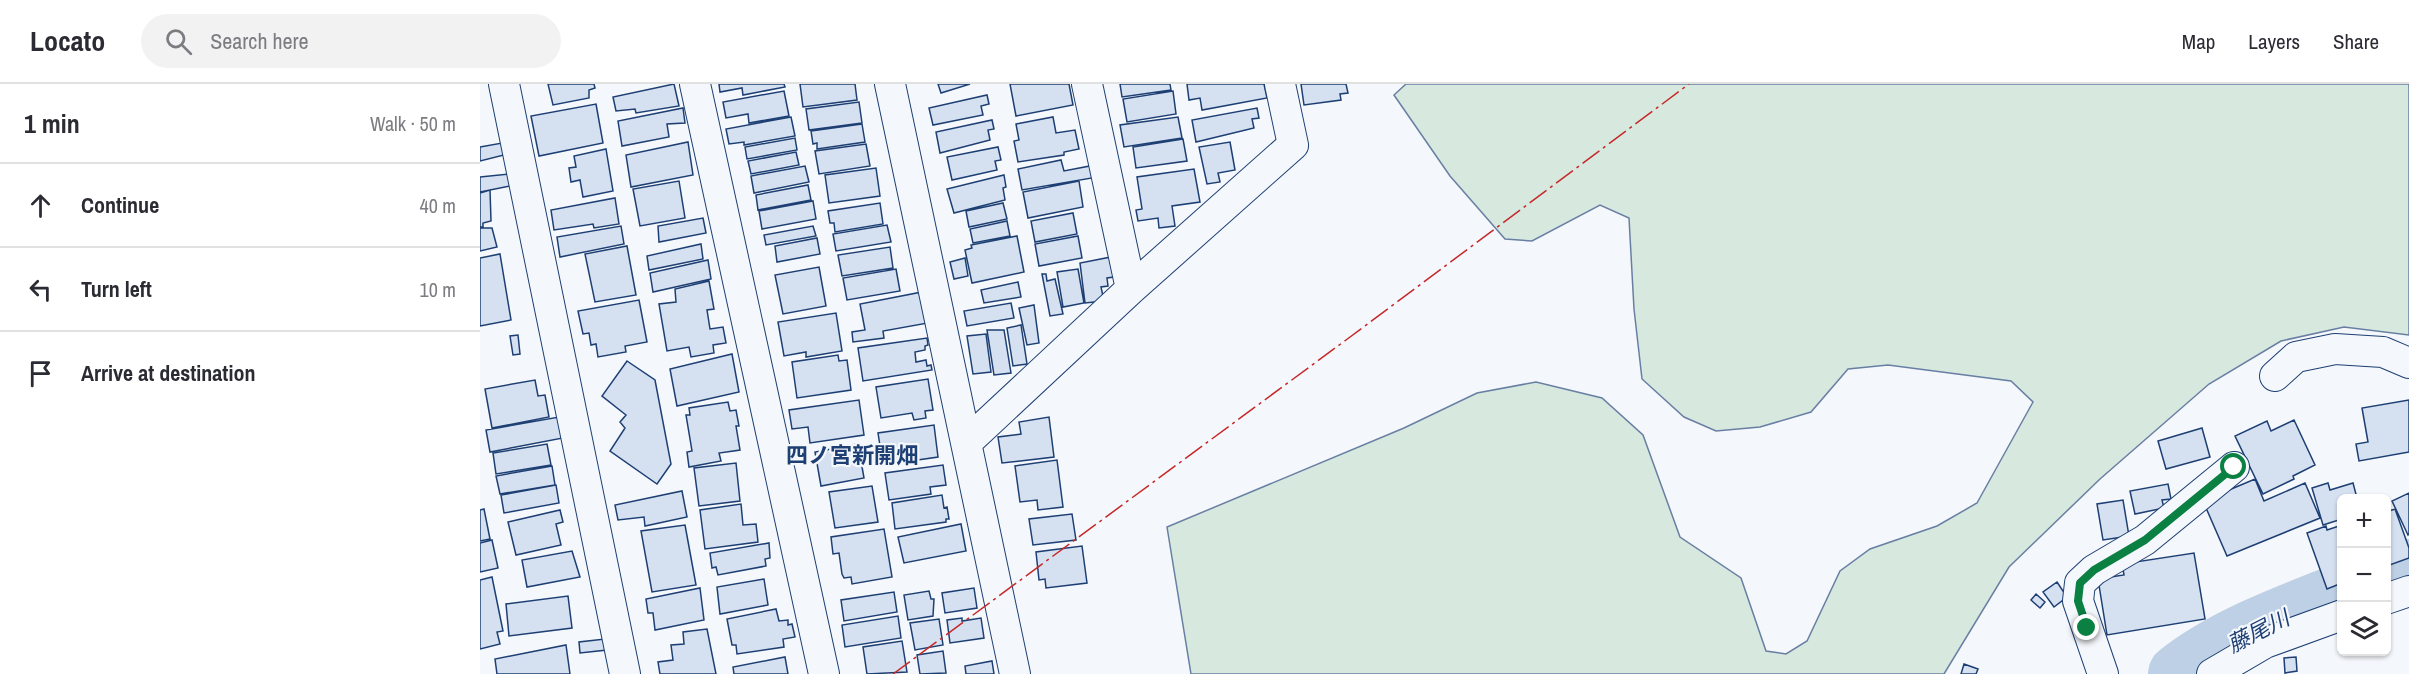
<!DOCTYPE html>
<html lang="en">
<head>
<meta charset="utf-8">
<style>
  body { margin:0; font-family:"Archivo Narrow","Noto Sans JP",sans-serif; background:#f2f2f3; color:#2b2b33 }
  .controls { position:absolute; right:18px; bottom:18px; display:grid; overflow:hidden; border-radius:9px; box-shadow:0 2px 4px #0004 }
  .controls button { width:54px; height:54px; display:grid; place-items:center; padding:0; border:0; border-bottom:2px solid #e1e1e2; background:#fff; color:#2b2b33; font:30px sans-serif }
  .stop { position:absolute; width:18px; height:18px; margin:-14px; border:4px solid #0b8043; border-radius:50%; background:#fff }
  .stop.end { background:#0b8043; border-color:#fff; box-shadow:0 2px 6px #0008 }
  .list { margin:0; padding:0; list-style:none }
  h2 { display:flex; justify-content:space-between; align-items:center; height:78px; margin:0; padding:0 24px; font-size:26px }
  h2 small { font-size:20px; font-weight:400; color:#7c7c81 }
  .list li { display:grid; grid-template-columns:39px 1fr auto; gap:18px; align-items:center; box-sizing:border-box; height:84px; padding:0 24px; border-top:2px solid #e1e1e2 }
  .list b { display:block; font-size:22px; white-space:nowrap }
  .list em { font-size:20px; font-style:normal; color:#7c7c81 }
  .icon { flex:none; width:33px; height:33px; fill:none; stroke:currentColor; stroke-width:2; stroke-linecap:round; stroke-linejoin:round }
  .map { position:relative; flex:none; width:1929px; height:590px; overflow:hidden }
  header { display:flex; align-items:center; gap:36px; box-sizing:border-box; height:84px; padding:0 30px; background:#fff; border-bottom:2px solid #e1e1e2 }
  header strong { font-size:28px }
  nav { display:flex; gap:33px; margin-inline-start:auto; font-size:21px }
  .search { width:420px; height:54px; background:#f2f2f3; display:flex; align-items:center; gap:15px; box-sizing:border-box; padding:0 21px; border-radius:33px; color:#7c7c81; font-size:22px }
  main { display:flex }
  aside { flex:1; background:#fff }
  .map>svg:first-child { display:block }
  .green { fill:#d7e8df; stroke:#687fa3; stroke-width:1.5 }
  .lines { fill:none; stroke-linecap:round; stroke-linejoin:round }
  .river { stroke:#bed0e5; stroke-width:60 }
  .building { fill:#d5e0f0; stroke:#1d3f73; stroke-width:1.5 }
  .minor-casing { stroke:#1d3f73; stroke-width:32 }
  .minor { stroke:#f4f7fb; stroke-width:30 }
  .power { stroke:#c62828; stroke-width:1.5; stroke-dasharray:21 4.5 3 4.5; stroke-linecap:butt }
  .route { stroke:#0b8043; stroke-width:8 }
  .labels { text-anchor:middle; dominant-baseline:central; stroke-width:4.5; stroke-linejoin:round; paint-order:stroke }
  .neighbourhood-label { font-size:22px; font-weight:bold; fill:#1d3f73; stroke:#f4f7fb }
  .water-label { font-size:22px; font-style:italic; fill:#1d3f73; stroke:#f4f7fb }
</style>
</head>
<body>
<header>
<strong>Locato</strong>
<div class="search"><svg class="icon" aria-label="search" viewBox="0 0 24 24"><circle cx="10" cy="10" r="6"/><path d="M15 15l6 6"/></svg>Search here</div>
<nav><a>Map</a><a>Layers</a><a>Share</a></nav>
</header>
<main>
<aside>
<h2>1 min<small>Walk · 50 m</small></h2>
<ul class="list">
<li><svg class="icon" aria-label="ahead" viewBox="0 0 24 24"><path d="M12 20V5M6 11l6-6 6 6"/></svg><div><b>Continue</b></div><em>40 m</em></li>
<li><svg class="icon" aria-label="left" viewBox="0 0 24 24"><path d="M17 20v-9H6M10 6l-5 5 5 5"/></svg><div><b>Turn left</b></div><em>10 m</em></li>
<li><svg class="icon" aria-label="arrive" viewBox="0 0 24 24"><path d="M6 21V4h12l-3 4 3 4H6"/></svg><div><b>Arrive at destination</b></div></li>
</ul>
</aside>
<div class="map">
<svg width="1929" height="590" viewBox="0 0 1929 590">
  <rect width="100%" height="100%" fill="#f4f7fb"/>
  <path class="green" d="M926 0H1929V251L1864 243 1801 257 1729 300 1620 395 1529 483 1464 590H711L687 443 924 344 997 309 1056 298 1122 314 1163 351 1200 453 1261 494 1286 567 1306 570 1327 557 1360 487 1390 465 1457 442 1497 419 1553 318 1531 297 1408 281 1368 285 1331 328 1280 343 1236 347 1204 333 1162 295 1154 225 1149 134 1120 121 1052 157 1025 155 970 92 914 11Z"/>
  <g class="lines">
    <path class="river" d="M1906 492 1929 485
      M1698 590C1743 554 1808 530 1862 509"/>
  </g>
  <path class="building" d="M68 0H114L115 4 109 6V14L73 21Z
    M194 0 199 22 156 29 155 25 136 27 133 13Z
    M239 0H304L305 3 263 11 262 4 240 8Z
    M320 0H375L377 16 323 23Z
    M458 0H490L461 9Z
    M530 0H589L593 21 536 32Z
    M640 0H690L691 6 642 13Z
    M707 0H784L787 14 722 26 720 14 709 16Z
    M821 0H866L868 9 860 10 861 16 824 21Z
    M304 7 309 32 269 39 268 30 246 34 243 18Z
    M693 7 696 30 647 38 643 15Z
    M507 11 509 20 501 22 503 31 453 41 449 24Z
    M379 18 382 39 329 46 326 25Z
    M116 20 123 59 59 72 51 32Z
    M203 24 205 39 187 40 189 53 142 62 138 37Z
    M777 24 779 34 772 35 774 44 716 58 712 36Z
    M311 33 315 52 264 61V58L249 60 246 45Z
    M573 33 576 49 595 46 599 65 584 68V71L538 78 534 57 539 56 536 40Z
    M698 33 702 54 644 63 640 41Z
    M512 36 514 45 508 46 510 56 460 69 456 48Z
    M382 40 385 58 337 65V59L333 60 331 47Z
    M315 54 317 66 267 75 265 63Z
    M703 55 707 77 656 84 653 63Z
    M208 58 213 91 151 103 146 71Z
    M750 58 755 86 738 89 740 98 727 100 719 63Z
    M22 59 24 71 0 77V63Z
    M386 60 390 82 339 90 335 67Z
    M518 63 521 76 515 77 517 86 472 96 467 73Z
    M126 65 133 107 103 113 100 96 91 98 89 84 96 83 94 72Z
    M316 68 319 81 271 90 268 77Z
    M581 76 584 87 610 82 612 94 542 106 538 85Z
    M325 82 329 98 274 109 271 92Z
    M396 84 400 112 349 119 345 91Z
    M714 85 720 118 692 122 695 142 679 144 678 134 658 137 656 126 662 125 657 93Z
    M29 90 30 102 0 108V93Z
    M524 91 526 103 523 104 525 116 474 129 467 105Z
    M199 97 205 134 160 142 153 105Z
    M599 97 603 123 548 134 543 108Z
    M328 101 331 116 278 126 276 111Z
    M10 106 11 137 3 139V143H0V109Z
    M135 114 139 140 114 144 113 140 74 146 71 126Z
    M333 117 336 135 282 145 279 127Z
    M400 119 403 140 355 148 354 139H350L348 127Z
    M523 119 527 135 489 143 486 127Z
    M593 129 597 150 555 158 551 137Z
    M223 134 226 149 179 158 178 142Z
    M527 137 530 152 493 159 490 145Z
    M407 141 411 158 356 167 353 150Z
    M141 142 144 160 80 173 77 153Z
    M333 142 336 152 286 161 284 151Z
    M0 144H12L17 163 0 167Z
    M537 152 544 188 492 199 485 166 492 164 491 161Z
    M598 152 602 174 559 182 555 160Z
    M337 154 340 170 297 178 295 162Z
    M221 160 223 175 169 186 167 172Z
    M147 162 156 211 115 218 105 170Z
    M410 163 413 184 362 192 358 171Z
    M20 170 31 236 0 242V174Z
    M631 173 634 193 627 194 628 202 621 203 624 217 605 219 600 179Z
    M485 174 488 192 474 195 470 178Z
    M228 176 231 195 173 208 170 189Z
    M339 183 346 222 303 230 295 191Z
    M416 185 420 207 367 216 363 194Z
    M598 185 604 219 583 223 577 188Z
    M562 190H566L567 197 575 195 583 230 570 232Z
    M229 197 234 225 227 226 230 245 243 243 246 259 233 261 234 269 211 273 209 263 187 267 179 220 196 218 195 205Z
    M538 198 541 213 504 219 501 206Z
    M442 208 448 239 403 247 404 254 373 258 372 248 385 246 380 220Z
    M159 216 167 258 145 262 146 268 118 273 116 260 111 261 109 249 103 250 98 227Z
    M531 219 534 234 487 242 484 227Z
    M554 221 559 259 547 261 539 224Z
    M356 229 362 267 326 273V268L304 272 298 238Z
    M541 241 547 280 533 282 527 244Z
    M507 246H524L531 289 514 291Z
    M506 250 511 288 493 290 487 252Z
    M38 251 40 270 33 271 30 252Z
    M447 254 448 261 445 262V266L435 268 436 278 446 276 447 282 451 281 452 286 383 297 378 264Z
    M252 270 259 308 197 322 190 285Z
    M358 271 359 277 367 276 371 306 317 314 312 278Z
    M147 277 175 296 191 380 177 400 130 367 145 344 140 338 146 331 122 312Z
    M448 295 453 326 445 327 446 334 434 336 432 329 401 334 396 303Z
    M55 296 58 312 65 311 69 333 12 344 5 305Z
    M379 316 384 351 330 359 328 343 312 345 309 326Z
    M1929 316V368L1879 377 1876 360 1888 358 1882 324Z
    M248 318 250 327 256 326 259 342H256L260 366 239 369 241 377 209 383 207 368 212 367 206 331H210L209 324Z
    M79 333 83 354 10 368 6 346Z
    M569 333 574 373 522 379 518 353 541 350 539 338Z
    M1814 336 1835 381 1813 392 1814 395 1783 410 1755 352 1787 337 1791 347Z
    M454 341 458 373 403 381 398 349Z
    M1722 344 1730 373 1686 385 1678 357Z
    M67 360 71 381 16 390 13 369Z
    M378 360 384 394 341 402 335 368Z
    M577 376 583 423 558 426 557 416 540 418 535 382Z
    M256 379 260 417 219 422 214 384Z
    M463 381 466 401 450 403 451 410 409 416 405 389Z
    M72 382 75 401 20 410 16 392Z
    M1775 395 1784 417 1825 399 1840 434 1747 472 1723 417Z
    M1848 399 1850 406 1873 399 1877 414H1862V435L1843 441 1832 404Z
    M1688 400 1691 415 1682 416 1684 424 1655 430 1650 407Z
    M76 401 79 419 24 429 21 411Z
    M392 402 398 438 355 444 349 408Z
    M202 407 207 433 165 442 164 433 138 436 135 421Z
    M1929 409V450L1928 451 1912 417Z
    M462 411 464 424 467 423 469 435H466V438L415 445 412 419Z
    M1643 416 1649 452 1623 456 1617 420Z
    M261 420 263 441 276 440 278 458 225 465 220 426Z
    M4 425 10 455 0 457V426Z
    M1915 425 1929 464V474L1907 482 1906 428Z
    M80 426 83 438 76 440 81 461 36 471 28 438Z
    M592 430 596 456 553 461 549 435Z
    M481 440 486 467 424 479 418 453Z
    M205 441 216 501 172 508 161 447Z
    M1862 441V499L1847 505 1827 449 1846 442 1847 446Z
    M404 445 412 493 372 500 371 493 364 494 362 490 359 469 353 470 351 453Z
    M12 456 18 484 0 488V459Z
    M289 459 290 474 285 475 286 482 238 491 236 483 232 484 230 469Z
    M602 462 607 499 566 504 565 495 559 496 556 468Z
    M92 467 100 493 47 503 42 476Z
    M1714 469 1725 535 1627 551 1618 495 1644 491 1642 480Z
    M12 493 23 547 17 548 20 560 0 565V496Z
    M284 495 288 521 240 530 237 503Z
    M1577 498 1587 513 1574 523 1563 508Z
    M220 504 224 536 175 546 173 529H168L166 515Z
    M494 504 497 524 465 529 462 509Z
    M449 507 451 515H454L453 532 428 536 424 511Z
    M414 508 417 528 364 537 361 516Z
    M1556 510 1565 518 1560 524 1551 516Z
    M88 512 92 544 29 552 26 520Z
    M296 525 299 537 308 536V541L312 540 315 553 303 555 304 563 257 570 256 561H252L247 535Z
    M418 532 421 554 365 563 362 541Z
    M482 534V537L501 534 504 554 470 559 467 536Z
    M459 535 463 561 435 566 430 539Z
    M227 545 236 590H180L178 578 193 576 191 561 204 560 203 548Z
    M125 555 127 566 100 569 99 558Z
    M422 557 427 588 387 590 383 563Z
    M86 561 90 590H17L15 575Z
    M463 567 466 589 440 590 437 571Z
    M305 573 308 590H254L253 583Z
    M1816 573 1817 587 1805 589 1804 574Z
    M512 577 514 590H486L485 582Z
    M1484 580 1498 585 1496 590H1481Z"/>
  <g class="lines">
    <g class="minor-casing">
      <path id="minor" d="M24 0 145 590
        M215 0 344 590
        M410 0 535 590
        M607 0 651 205
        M1795 292 1816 273 1855 265 1903 268 1929 279
        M487 358 651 205 813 61 800 0
        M1906 515 1929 507
        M1623 590 1598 517 1600 499 1614 486 1665 456 1754 383
        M1732 590 1785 559 1862 531"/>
    </g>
    <use href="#minor" class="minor"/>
    <path class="power" d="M413 590 866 256 1209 0"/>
  </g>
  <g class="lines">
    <path class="route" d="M1607 544 1598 517 1600 499 1614 486 1665 456 1754 383"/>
  </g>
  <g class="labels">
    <g class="neighbourhood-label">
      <text x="372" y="371">四ノ宮新開畑</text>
    </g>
    <g class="water-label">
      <text transform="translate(1778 547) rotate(-27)">藤尾川</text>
    </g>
  </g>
</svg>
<div class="controls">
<button>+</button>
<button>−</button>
<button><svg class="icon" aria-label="layers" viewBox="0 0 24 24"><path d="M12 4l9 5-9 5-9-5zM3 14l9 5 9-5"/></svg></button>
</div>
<div class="stop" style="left:1754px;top:383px"></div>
<div class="stop end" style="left:1607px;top:544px"></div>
</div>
</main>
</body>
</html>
